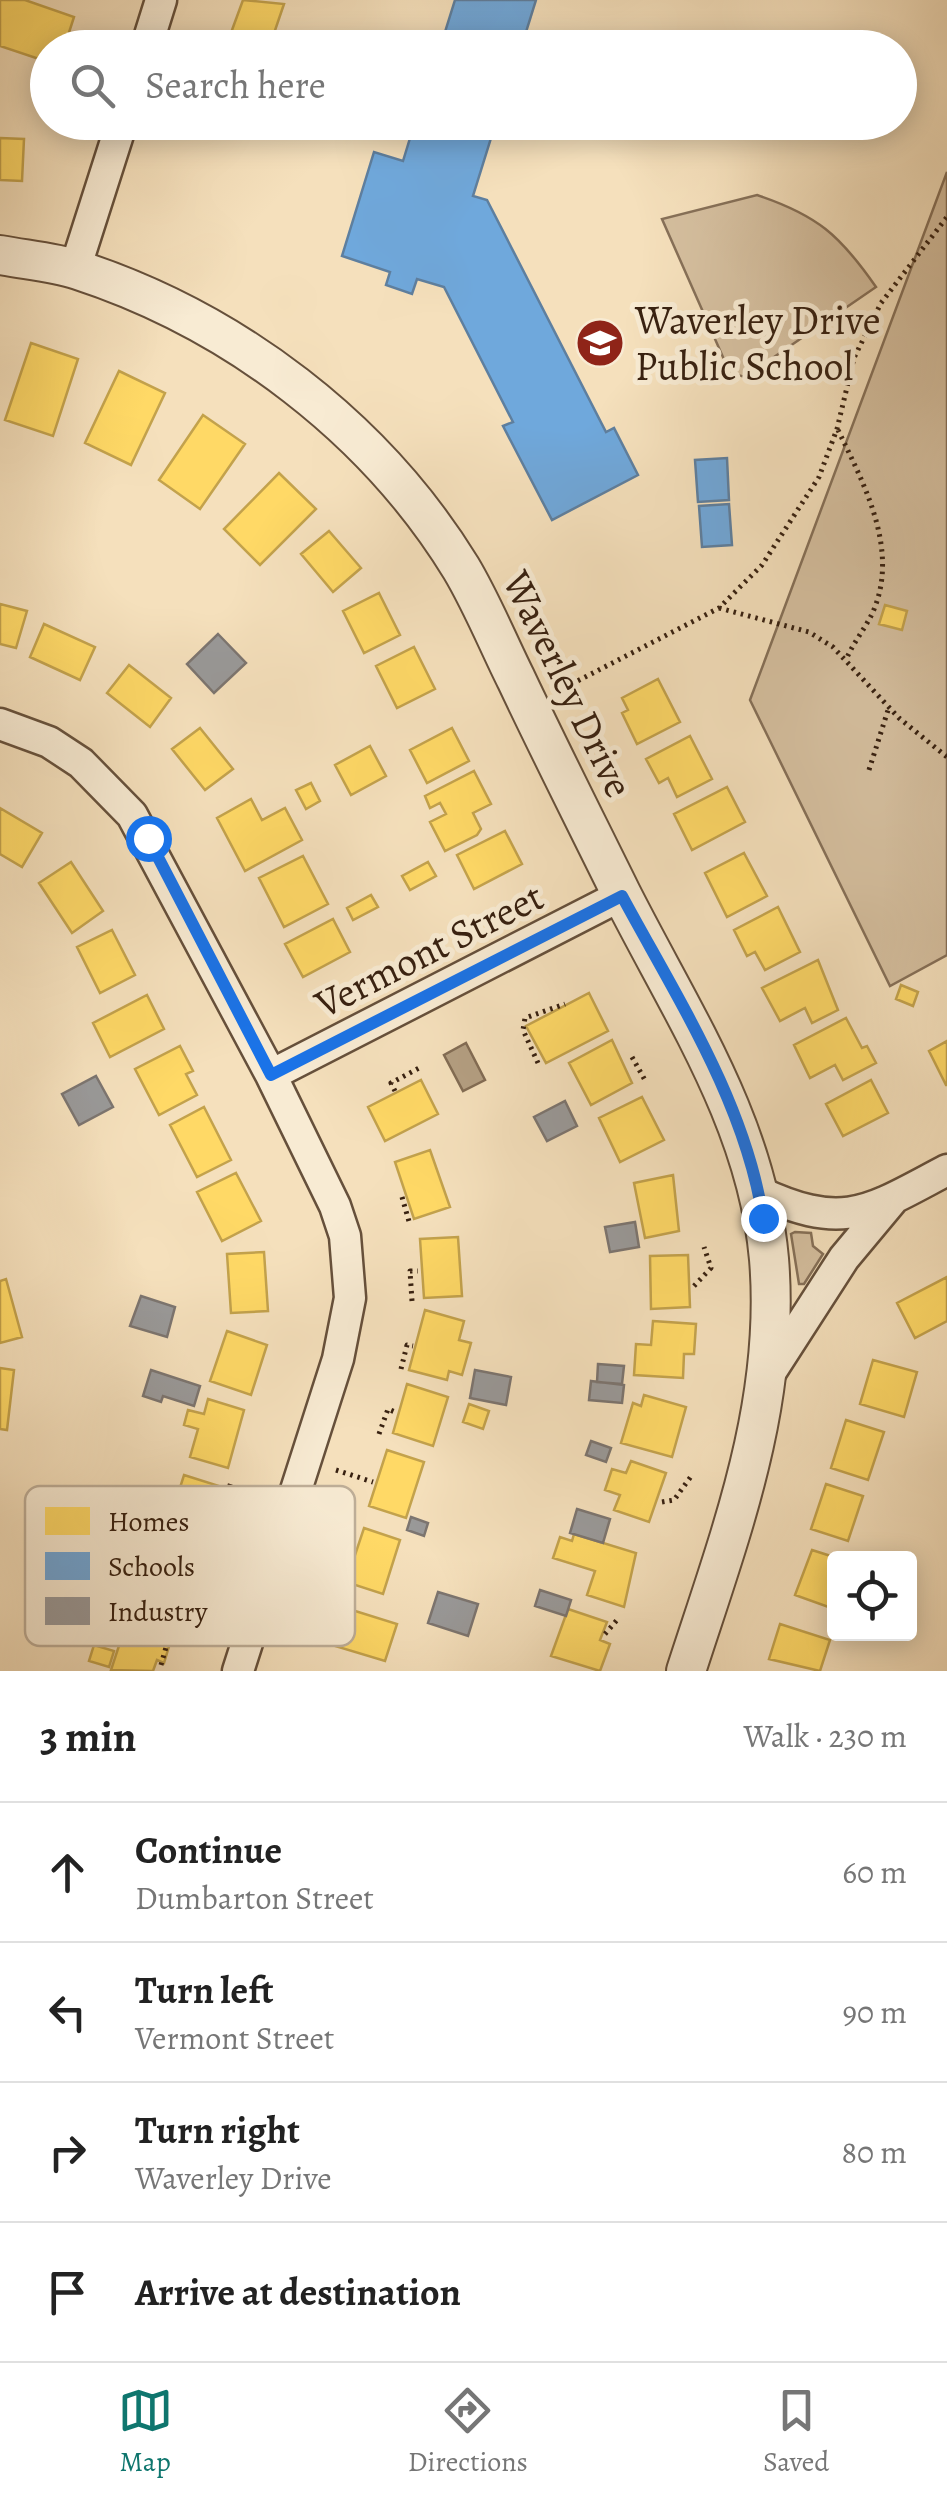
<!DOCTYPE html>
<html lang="en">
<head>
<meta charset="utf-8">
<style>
  body { margin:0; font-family:Alegreya,serif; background:#f2f2f2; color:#222 }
  .controls { position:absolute; right:30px; bottom:30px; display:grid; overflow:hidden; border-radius:10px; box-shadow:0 5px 25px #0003 }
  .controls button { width:90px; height:90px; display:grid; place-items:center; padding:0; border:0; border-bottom:2px solid #e0e0e0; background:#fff; color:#222; font:50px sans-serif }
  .stop { position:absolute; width:30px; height:30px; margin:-22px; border:8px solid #1a73e8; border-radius:50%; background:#fff }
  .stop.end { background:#1a73e8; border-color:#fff; box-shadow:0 2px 10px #0008 }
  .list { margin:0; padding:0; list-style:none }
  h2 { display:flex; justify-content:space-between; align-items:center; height:130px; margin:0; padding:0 40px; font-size:42px }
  h2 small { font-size:32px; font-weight:400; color:#767676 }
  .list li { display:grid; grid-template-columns:65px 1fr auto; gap:30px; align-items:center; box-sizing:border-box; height:140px; padding:0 40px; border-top:2px solid #e0e0e0 }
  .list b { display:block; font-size:38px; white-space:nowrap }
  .list p { margin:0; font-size:32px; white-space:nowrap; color:#767676 }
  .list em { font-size:32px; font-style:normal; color:#767676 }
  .icon { flex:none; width:55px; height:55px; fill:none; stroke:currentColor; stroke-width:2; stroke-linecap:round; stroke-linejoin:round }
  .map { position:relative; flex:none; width:947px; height:1671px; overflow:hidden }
  .search { position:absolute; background:#fff; box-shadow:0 5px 25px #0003; left:30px; right:30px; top:30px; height:110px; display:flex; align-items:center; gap:25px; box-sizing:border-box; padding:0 35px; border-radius:55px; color:#767676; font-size:38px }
  .sheet { height:690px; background:#fff }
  nav { display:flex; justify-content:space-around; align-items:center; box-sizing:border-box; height:140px; border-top:2px solid #e0e0e0; background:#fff; font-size:28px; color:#767676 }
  nav a { display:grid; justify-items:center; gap:5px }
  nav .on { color:#0f766e }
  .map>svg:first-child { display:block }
  .green { fill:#d5bf9f; stroke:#867058; stroke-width:2.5 }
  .water { fill:#b49f82; stroke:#826c54; stroke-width:2.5 }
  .homes { fill:#ffd966; stroke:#c3a24c; stroke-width:2.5 }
  .schools { fill:#6fa8dc; stroke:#5e7f9f; stroke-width:2.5 }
  .industry { fill:#999; stroke:#7c7570; stroke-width:2.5 }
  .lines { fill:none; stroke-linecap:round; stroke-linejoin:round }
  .minor-casing { stroke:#66503b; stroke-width:35 }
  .tertiary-casing { stroke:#66503b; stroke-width:42 }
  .path { stroke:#372010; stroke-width:5; stroke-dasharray:2.5 5; stroke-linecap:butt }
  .minor { stroke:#f8ebd3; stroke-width:30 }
  .tertiary { stroke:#f8ebd3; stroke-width:38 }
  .route { stroke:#1a73e8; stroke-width:12 }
  .labels { text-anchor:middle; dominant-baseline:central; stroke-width:10; stroke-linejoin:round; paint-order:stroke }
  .poi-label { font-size:40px; fill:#372010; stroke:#f8ebd3; text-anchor:start }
  .street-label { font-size:40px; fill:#372010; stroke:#f8ebd3 }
  .key { fill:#f8ebd3; stroke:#beae98; stroke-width:2.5 }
  .key-label { font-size:28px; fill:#372010 }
</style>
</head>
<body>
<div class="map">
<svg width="947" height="1671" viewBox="0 0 947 1671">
  <rect width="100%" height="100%" fill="#f5e0bc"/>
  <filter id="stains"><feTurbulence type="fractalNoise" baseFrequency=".002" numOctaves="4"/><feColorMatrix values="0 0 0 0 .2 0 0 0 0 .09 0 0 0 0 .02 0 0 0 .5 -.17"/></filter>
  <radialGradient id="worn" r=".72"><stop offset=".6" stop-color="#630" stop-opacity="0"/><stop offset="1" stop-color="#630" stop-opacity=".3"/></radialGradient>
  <path class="green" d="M947 172V955L890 986 750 700Z
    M757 195C817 215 840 235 876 287L745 377 730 373 662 219Z
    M795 1232 811 1233 813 1246 823 1254 804 1284H799L791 1234Z"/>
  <path class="water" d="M466 1043 485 1080 463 1091 444 1055Z"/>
  <path class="homes" d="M0 0H25L74 17 64 48H48V62L0 46Z
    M243 0 284 4 269 48H235L228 41Z
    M0 138 24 139 22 181 0 180Z
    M31 343 78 359 53 436 5 420Z
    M119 371 165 393 131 465 85 443Z
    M203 415 245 444 200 509 159 480Z
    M279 473 316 509 260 565 224 529Z
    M329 531 361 568 333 592 301 554Z
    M379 593 400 635 364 653 343 611Z
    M0 604 27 611 16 648 0 644Z
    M885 605 907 611 902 630 879 624Z
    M44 624 95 647 80 680 30 657Z
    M414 647 435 689 397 708 376 666Z
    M129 665 171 698 150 727 107 693Z
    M658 679 680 722 637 744 622 713 628 710 622 698Z
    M200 728 233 769 205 790 172 749Z
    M452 728 469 761 427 783 410 750Z
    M690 736 712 779 677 797 668 778 659 783 646 759Z
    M370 746 386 776 351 795 335 765Z
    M474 771 491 804 473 813 481 829 477 835 445 851 430 822 446 814 440 803 430 808 425 796Z
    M311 783 320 801 306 809 296 790Z
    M727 787 745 822 692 850 674 814Z
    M251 799 262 820 285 808 302 840 245 871 217 818Z
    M0 808 42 833 22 867 0 854Z
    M505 831 522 864 474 889 457 855Z
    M744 853 767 896 727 917 705 873Z
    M303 856 328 904 284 927 259 878Z
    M71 862 103 911 72 933 39 883Z
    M428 862 436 876 410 890 402 876Z
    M371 895 378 907 353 920 347 908Z
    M778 907 800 952 765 970 755 952 747 956 734 930Z
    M333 919 350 952 303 977 285 944Z
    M112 930 135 975 100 993 77 947Z
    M818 960 838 1010 812 1023 805 1008 780 1021 762 988Z
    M901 985 918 992 913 1006 896 999Z
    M589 993 608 1031 546 1063 526 1026Z
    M147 995 164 1029 110 1057 93 1023Z
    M846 1018 862 1048 867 1046 876 1063 843 1080 835 1065 810 1078 794 1045Z
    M612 1040 632 1083 591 1105 569 1063Z
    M947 1041V1085H946L929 1051Z
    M180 1046 193 1071 186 1074 197 1095 159 1115 135 1069Z
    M421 1080 438 1114 385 1141 368 1107Z
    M871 1080 888 1113 843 1136 826 1104Z
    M642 1097 664 1140 620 1162 599 1118Z
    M204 1107 231 1160 197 1177 170 1125Z
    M430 1150 450 1207 414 1219 395 1162Z
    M236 1173 261 1221 222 1241 197 1192Z
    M673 1175 679 1231 645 1238 634 1183Z
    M458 1237 462 1296 424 1298 420 1239Z
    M264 1252 268 1311 231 1313 227 1254Z
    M688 1255 690 1307 651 1309 650 1256Z
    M947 1277V1321L915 1338 897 1303Z
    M6 1279 22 1337 0 1343V1281Z
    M425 1310 464 1321 459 1340 471 1343 462 1375 449 1371 447 1380 409 1370Z
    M653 1321 696 1324 694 1354H684L683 1378 634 1375 636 1344 651 1345Z
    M227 1331 267 1345 251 1395 210 1381Z
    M873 1360 917 1372 904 1417 860 1404Z
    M0 1368 14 1370 7 1430 0 1429Z
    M407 1384 448 1397 433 1446 393 1433Z
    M644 1395 686 1407 672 1457 621 1443 633 1403 641 1406Z
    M208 1399 244 1410 228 1468 190 1457 198 1429 184 1425 188 1410 204 1414Z
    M469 1404 489 1411 483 1429 463 1422Z
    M846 1420 884 1432 868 1480 831 1468Z
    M387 1450 424 1462 406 1518 369 1506Z
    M631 1461 666 1473 649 1522 614 1510 620 1495 605 1490 612 1469 626 1473Z
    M184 1475 219 1486 202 1543 166 1532Z
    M826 1484 863 1496 848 1541 811 1529Z
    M364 1528 400 1540 383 1594 346 1582Z
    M574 1534 636 1553 624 1607 587 1595 595 1571 553 1558 560 1537 572 1541Z
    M812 1550 837 1558 834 1609 795 1595Z
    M133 1603 170 1615 165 1630 173 1633 164 1663 157 1660 153 1671 111 1670Z
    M336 1605 397 1624 385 1661 325 1643Z
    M568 1609 607 1622 600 1640 610 1644 600 1671 551 1656Z
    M780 1624 830 1640 820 1671 769 1659Z
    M94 1645 114 1651 109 1667 89 1661Z"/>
  <path class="schools" d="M455 0H536L521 48H440Z
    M415 122H496L473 196 487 200 606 432 614 428 638 475 552 520 503 426 513 422 444 287 417 279 412 294 386 285 390 272 342 256 374 152 403 161Z
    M727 458 729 500 698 502 695 460Z
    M729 504 732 545 702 547 699 506Z"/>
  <path class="industry" d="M218 634 246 663 214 693 187 664Z
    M96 1076 113 1107 79 1125 62 1094Z
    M565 1101 577 1126 547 1141 534 1117Z
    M635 1222 639 1247 610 1252 605 1227Z
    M141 1296 175 1307 167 1337 130 1326Z
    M598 1364 624 1366 622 1384 597 1382Z
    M151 1370 200 1386 194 1406 163 1396 161 1402 143 1396Z
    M475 1370 511 1377 506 1405 470 1398Z
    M591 1381 624 1385 622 1403 589 1400Z
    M591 1441 611 1448 606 1462 586 1455Z
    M577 1509 610 1519 603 1543 570 1533Z
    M411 1517 428 1523 424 1536 407 1530Z
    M540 1590 571 1600 566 1616 535 1606Z
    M438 1592 478 1604 468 1636 428 1623Z"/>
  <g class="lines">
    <g class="minor-casing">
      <path id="minor" d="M146 48 161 0
        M75 269 122 122
        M0 724 49 742 81 763 132 815 271 1075 335 1206 345 1236 350 1298 338 1359 238 1671
        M271 1075 622 895
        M759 1192C845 1232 869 1211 947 1170
        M768 1376 844 1258 894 1198"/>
    </g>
    <g class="tertiary-casing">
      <path id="tertiary" d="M0 255C26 260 53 262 78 270 234 321 375 428 461 568 482 603 498 643 516 679 550 751 586 822 621 893 681 1012 757 1123 769 1259 781 1404 730 1535 686 1671"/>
    </g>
    <path class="path" d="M838 430C863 482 897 545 876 604 869 625 854 640 846 660
      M719 608 809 632 833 647 899 718 947 757
      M558 691 719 608 762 565 819 477 837 429 854 358 881 303 947 217
      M869 770 889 707
      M632 1057 646 1082
      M538 1063 523 1030 525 1018 565 1004
      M395 1091 391 1083 421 1067
      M402 1197 410 1225
      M694 1286 711 1268 704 1247
      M412 1301 410 1271H418
      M401 1369 407 1345 413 1346
      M379 1434 388 1409 395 1412
      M336 1470 373 1482
      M662 1502 674 1500 692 1475
      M223 1508 231 1482
      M340 1588 350 1558
      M605 1634 617 1620
      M161 1665 172 1626 178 1628"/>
    <use href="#minor" class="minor"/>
    <use href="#tertiary" class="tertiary"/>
  </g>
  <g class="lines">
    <path class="route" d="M148 838 271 1075 622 896C677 998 745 1102 763 1218"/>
  </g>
  <defs>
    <g id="school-disc" transform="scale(2.5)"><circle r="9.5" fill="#8f2418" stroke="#f8ebd3"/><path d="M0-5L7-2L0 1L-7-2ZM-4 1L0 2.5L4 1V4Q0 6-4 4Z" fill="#fff"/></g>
  </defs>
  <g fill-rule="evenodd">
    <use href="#school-disc" x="600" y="343"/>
  </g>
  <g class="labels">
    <g class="poi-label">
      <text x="635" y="320">Waverley Drive<tspan x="635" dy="46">Public School</tspan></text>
    </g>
    <g class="street-label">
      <text transform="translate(568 684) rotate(64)">Waverley Drive</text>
      <text transform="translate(429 950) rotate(-27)">Vermont Street</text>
    </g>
  </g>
  <rect x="25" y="1486" width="330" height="160" rx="15" class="key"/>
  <rect x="45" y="1507" width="45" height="28" fill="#ffd966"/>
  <rect x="45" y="1552" width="45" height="28" fill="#6fa8dc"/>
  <rect x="45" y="1597" width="45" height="28" fill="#999"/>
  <g class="key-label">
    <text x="108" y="1531">Homes</text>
    <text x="108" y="1576">Schools</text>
    <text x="108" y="1621">Industry</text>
  </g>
  <rect width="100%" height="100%" filter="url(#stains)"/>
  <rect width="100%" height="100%" fill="url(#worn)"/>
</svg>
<div class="controls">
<button><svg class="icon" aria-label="locate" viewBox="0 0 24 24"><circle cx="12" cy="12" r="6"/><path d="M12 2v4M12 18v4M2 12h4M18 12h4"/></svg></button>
</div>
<div class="stop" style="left:148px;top:838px"></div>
<div class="stop end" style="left:763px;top:1218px"></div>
<div class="search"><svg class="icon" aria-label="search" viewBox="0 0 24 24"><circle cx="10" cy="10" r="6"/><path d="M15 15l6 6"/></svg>Search here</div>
</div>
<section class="sheet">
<h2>3 min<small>Walk · 230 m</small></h2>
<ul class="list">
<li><svg class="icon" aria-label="ahead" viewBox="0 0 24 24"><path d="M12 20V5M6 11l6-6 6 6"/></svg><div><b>Continue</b><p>Dumbarton Street</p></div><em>60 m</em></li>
<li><svg class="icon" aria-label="left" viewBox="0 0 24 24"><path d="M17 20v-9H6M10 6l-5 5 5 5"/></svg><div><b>Turn left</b><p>Vermont Street</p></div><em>90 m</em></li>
<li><svg class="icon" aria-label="right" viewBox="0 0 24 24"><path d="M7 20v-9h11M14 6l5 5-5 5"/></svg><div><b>Turn right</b><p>Waverley Drive</p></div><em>80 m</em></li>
<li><svg class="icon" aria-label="arrive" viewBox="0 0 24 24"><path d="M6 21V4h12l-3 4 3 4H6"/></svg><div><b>Arrive at destination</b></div></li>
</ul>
</section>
<nav>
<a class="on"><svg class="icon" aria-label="map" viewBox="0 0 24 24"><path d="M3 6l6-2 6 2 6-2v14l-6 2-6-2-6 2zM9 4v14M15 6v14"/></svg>Map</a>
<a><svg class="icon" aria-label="directions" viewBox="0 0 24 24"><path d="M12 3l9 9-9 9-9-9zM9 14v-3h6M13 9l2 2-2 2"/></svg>Directions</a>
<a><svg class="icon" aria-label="saved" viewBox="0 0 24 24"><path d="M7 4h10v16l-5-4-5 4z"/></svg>Saved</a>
</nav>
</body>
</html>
